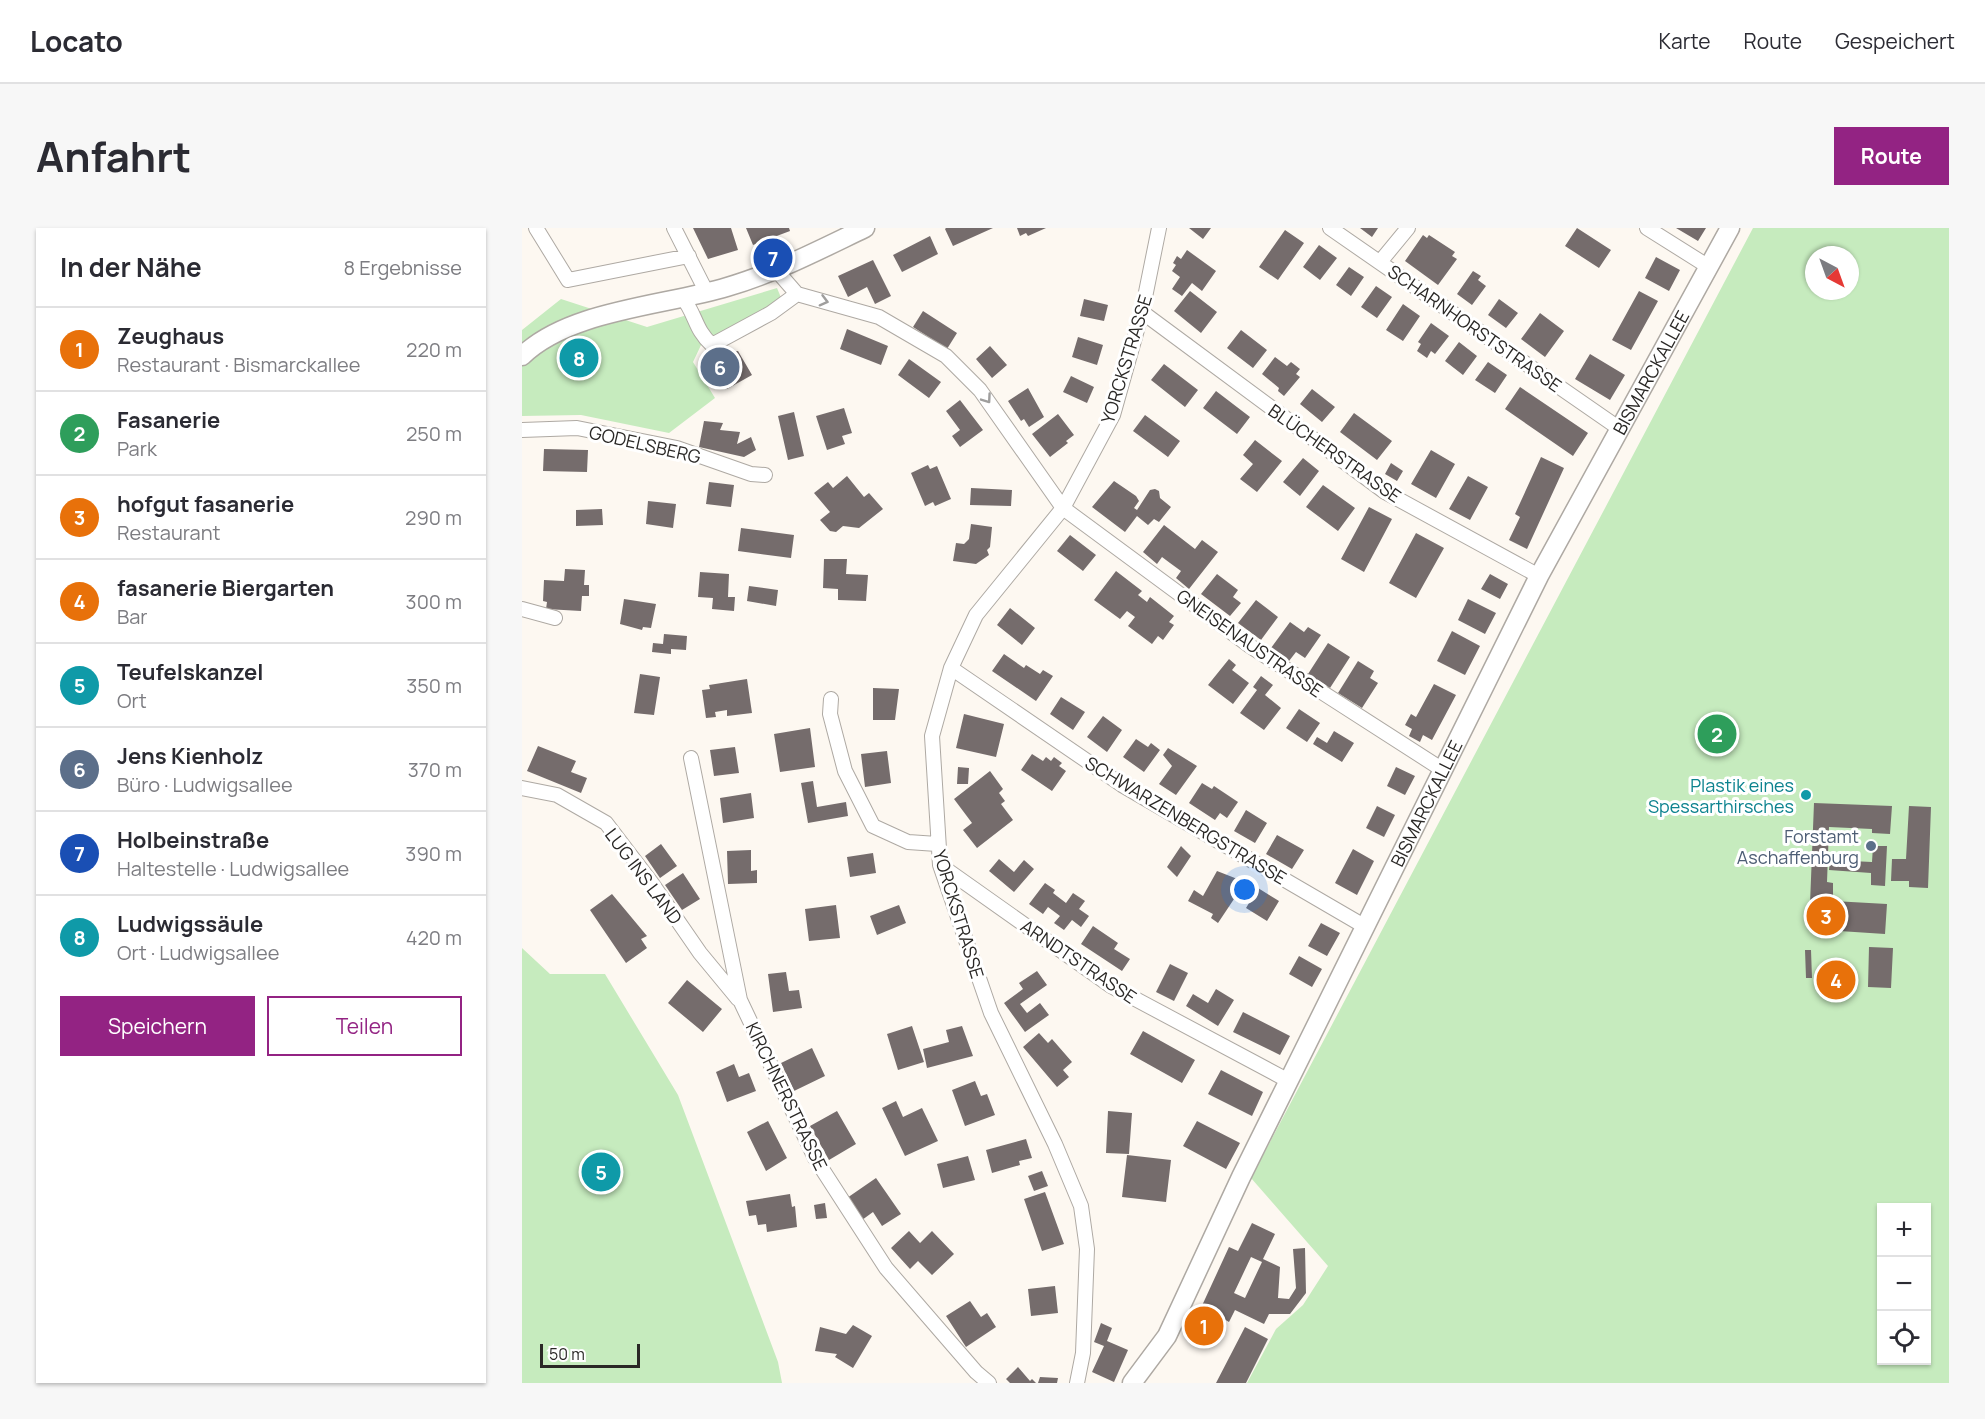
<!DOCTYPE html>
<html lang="de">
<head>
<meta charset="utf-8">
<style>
  body { margin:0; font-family:Manrope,sans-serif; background:#f7f7f7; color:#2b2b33 }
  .controls { position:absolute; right:18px; bottom:18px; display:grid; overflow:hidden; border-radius:0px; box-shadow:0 2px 4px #0004 }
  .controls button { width:54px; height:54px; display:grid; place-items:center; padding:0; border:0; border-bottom:2px solid #e1e1e2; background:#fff; color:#2b2b33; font:30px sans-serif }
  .compass { position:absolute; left:1283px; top:18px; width:54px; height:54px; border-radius:50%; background:#fff; box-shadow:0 2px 4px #0004; rotate:139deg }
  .scale { position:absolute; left:18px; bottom:15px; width:100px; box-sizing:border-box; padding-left:6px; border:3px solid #2a2826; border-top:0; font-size:16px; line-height:21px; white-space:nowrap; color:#2a2826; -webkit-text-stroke:4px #fff; paint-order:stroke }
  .you { position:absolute; left:723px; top:662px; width:21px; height:21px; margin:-15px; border:4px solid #fff; border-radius:50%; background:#1a73e8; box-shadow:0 0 0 9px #1a73e833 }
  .badge { display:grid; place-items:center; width:39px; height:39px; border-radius:50%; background:#932383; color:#fff; font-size:20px; font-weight:700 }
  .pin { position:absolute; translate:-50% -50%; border:3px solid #fff; box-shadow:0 2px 6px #0006 }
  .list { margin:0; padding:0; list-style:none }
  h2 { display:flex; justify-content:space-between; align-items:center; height:78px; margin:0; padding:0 24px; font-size:26px }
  h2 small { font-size:20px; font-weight:400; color:#7c7c81 }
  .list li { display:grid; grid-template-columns:39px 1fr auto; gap:18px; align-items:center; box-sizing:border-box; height:84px; padding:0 24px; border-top:2px solid #e1e1e2 }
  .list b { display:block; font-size:22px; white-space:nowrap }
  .list p { margin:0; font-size:20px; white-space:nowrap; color:#7c7c81 }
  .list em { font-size:20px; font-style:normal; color:#7c7c81 }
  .actions { display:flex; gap:12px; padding:18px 24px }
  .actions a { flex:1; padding:14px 0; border:2px solid #932383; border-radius:0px; text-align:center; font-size:21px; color:#932383 }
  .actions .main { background:#932383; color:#fff }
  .icon { flex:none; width:33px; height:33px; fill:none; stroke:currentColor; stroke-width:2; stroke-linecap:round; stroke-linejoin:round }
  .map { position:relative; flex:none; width:1427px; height:1155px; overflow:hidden; border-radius:0px }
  header { display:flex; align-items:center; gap:36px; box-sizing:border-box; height:84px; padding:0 30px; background:#fff; border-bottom:2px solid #e1e1e2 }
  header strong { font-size:28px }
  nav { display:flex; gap:33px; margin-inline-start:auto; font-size:21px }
  .intro { display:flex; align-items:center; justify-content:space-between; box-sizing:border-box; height:144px; padding:0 36px }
  h1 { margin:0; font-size:42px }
  .button { padding:15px 27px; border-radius:0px; background:#932383; color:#fff; font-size:21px; font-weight:700 }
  main { display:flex; gap:36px; padding:0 36px }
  aside { flex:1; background:#fff; border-radius:0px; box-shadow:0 2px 4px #0004 }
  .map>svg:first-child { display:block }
  .green { fill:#c6ebbe; fill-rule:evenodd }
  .building { fill:#756c6c; fill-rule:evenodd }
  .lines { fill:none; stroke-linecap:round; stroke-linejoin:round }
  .minor-casing { stroke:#aea9a3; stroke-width:16 }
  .tertiary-casing { stroke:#aea9a3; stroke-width:21 }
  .minor { stroke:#fff; stroke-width:14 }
  .tertiary { stroke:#fff; stroke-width:18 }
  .oneway { stroke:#9f9e9d }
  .culture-dot { fill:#0f9aa8; stroke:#fff; stroke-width:2 }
  .service-dot { fill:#5c6f8a; stroke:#fff; stroke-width:2 }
  .labels { text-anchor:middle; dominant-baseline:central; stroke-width:6; stroke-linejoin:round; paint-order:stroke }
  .street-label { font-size:18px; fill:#2a2826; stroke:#fff }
  .culture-label { font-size:18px; fill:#0d838f; stroke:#fff; text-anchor:end }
  .service-label { font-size:18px; fill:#4e5e75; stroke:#fff; text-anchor:end }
</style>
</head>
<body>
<header>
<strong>Locato</strong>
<nav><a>Karte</a><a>Route</a><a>Gespeichert</a></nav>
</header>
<div class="intro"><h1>Anfahrt</h1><a class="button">Route</a></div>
<main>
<aside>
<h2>In der Nähe<small>8 Ergebnisse</small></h2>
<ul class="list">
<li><span class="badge" style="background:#e8710a">1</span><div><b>Zeughaus</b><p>Restaurant · Bismarckallee</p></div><em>220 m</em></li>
<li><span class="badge" style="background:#2e9e5b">2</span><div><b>Fasanerie</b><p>Park</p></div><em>250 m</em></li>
<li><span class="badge" style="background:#e8710a">3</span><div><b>hofgut fasanerie</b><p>Restaurant</p></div><em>290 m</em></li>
<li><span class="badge" style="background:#e8710a">4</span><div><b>fasanerie Biergarten</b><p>Bar</p></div><em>300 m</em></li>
<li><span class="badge" style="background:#0f9aa8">5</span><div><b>Teufelskanzel</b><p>Ort</p></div><em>350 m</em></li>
<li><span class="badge" style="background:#5c6f8a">6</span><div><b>Jens Kienholz</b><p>Büro · Ludwigsallee</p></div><em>370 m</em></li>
<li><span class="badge" style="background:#1a4fb4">7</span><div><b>Holbeinstraße</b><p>Haltestelle · Ludwigsallee</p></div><em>390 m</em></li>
<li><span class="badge" style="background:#0f9aa8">8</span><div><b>Ludwigssäule</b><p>Ort · Ludwigsallee</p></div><em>420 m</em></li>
</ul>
<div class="actions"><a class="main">Speichern</a><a>Teilen</a></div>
</aside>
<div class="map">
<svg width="1427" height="1155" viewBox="0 0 1427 1155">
  <rect width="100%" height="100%" fill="#fdf8f1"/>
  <path class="green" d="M1231 0H1427V1155H725L754 1101 781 1077 806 1038 729 950ZM1292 27H1328V63H1292ZM1360 980H1404V1132H1360Z
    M255 60 260 72 180 115 171 134 193 170 147 205 59 187 0 188V102L39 71 125 99Z
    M0 720 28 746H83L156 867 256 1134 260 1155H0Z"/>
  <path class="building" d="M171 0H209L216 22 186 31Z
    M224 0H267L268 3 231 17Z
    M471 0 431 18 423 1 424 0Z
    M495 0H524L506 8 504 5 498 8Z
    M667 0H689L681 11Z
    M838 0H856L850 9Z
    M1055 0 1089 22 1077 40 1043 18Z
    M1154 0H1184L1176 13Z
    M763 2 782 15 756 52 737 39Z
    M901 7 905 10 907 7 933 24 930 28 935 31 916 57 883 33Z
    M408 8 416 26 380 44 371 27Z
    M797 17 815 30 798 52 781 39Z
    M665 22 694 43 680 63 670 55 660 68 650 61 658 49 650 43 654 37 651 35 655 28 659 31Z
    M1134 29 1158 42 1147 63 1123 50Z
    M351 32 369 68 353 76 345 59 326 69 316 48Z
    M827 39 842 49 829 68 814 57Z
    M951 43 959 48 956 52 964 58 950 77 935 66Z
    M854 58 870 69 855 90 839 79Z
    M668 63 695 84 679 105 652 83Z
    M1117 63 1136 73 1109 122 1090 112Z
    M562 71 586 77 582 93 558 88Z
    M977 71 996 85 984 100 966 87Z
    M881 76 898 88 881 113 864 102Z
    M401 83 435 105 425 121 391 99Z
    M1018 85 1042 103 1023 129 999 111Z
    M909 95 927 108 913 126 909 123 905 130 895 123 899 116 896 114Z
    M325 101 366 118 359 137 318 121Z
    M719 102 745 122 731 140 705 120Z
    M556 109 581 117 575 137 550 129Z
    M937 114 955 128 941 147 923 133Z
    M468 118 485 137 470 150 454 131Z
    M216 123 230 147 205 161 191 138 204 129 208 124Z
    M1068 126 1103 147 1088 172 1053 151Z
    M753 129 765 138 769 134 778 141 774 146 778 149 762 168 756 163 757 160 740 146Z
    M387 131 419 154 407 170 376 147Z
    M966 134 985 147 973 165 953 152Z
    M642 136 676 162 663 179 629 152Z
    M549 148 572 159 565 175 541 164Z
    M998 159 1066 205 1051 228 983 181Z
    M506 160 522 189 507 199 502 191 499 193 486 173Z
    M790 161 813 179 800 194 778 176Z
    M694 163 728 189 715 206 681 180Z
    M438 172 461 202 438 219 430 208 438 202 424 183Z
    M322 180 330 205 320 208 323 216 305 222 294 188Z
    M272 184 282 228 266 232 256 188Z
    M832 185 870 213 855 232 818 204Z
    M536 186 552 207 544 213 546 215 528 229 510 206Z
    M623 187 658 213 646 229 611 203Z
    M182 193 201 195 198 202 218 204 215 216 229 209 234 222 222 229 177 219Z
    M733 212 760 233 735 264 718 251 731 236 721 227Z
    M22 221 66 222 65 244 21 243Z
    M909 222 933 236 914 270 889 256Z
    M1019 229 1042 240 1005 321 987 312 998 289 993 286Z
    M781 230 797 243 778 268 761 254Z
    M869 235 881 243 875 253 863 246Z
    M406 237 408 241 415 238 429 271 413 278 411 274 403 278 389 245Z
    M325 248 342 269 347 265 361 281 337 300 321 298 314 304 308 303 298 292 308 284 292 265 306 254 311 260Z
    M946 248 966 259 948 292 927 281Z
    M592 253 614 268 617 273 612 280 615 282 628 262 633 261 637 263 638 270 649 279 637 294 632 291 626 297 615 288 603 304 570 279Z
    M187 254 212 257 209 279 184 276Z
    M801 257 833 280 816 303 784 279Z
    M449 260 490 262 489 278 448 277Z
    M126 273 154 276 151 300 124 296Z
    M847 279 870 291 842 344 819 331Z
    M80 281 81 297 54 298V282Z
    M449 296 470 299 468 319 465 322 467 327 454 336 431 333 434 315 442 316 447 311Z
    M642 297 673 321 680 312 696 324 667 361 654 350 659 343 648 335 640 329 635 336 621 324Z
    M219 300 272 307 269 330 216 323Z
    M894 305 922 320 894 370 867 355Z
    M548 307 574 327 561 343 535 323Z
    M302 331H325L324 346 346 347 344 373 316 372V361L301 360Z
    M43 341 63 342 62 357H67V368H60L59 383 24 381 25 374 21 373 22 352 42 353Z
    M594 343 620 363 616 367 625 374 628 369 652 388 647 394 652 397 641 412 636 408 630 416 606 398 613 389 605 383 598 391 572 372Z
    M178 344 207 346 206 369H213L212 383 190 381 191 370 176 369Z
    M695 346 716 362 711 369 719 375 708 388 679 366Z
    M968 346 986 356 978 371 959 361Z
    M227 358 256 362 254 378 225 373Z
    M102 371 134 376 129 400 121 399 120 402 98 396Z
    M946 371 974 385 963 406 936 392Z
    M734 372 756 389 739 412 716 395Z
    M488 380 513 400 500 417 475 397Z
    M768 394 782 404 786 399 799 407 783 430 774 424 767 433 749 420Z
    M930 403 958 418 943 447 915 433Z
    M142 406 165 408 164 422 149 421V426L130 424 131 415 141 416Z
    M806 415 828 429 808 460 786 446Z
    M482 426 502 440 504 437 518 446 521 442 531 448 514 473 470 443Z
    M707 431 714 437 710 442 727 455 711 476 686 457Z
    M836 433 852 443 848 450 856 455 840 480 816 465Z
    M118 446 138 449 132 487 112 485Z
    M739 448 751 457 743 467 759 480 742 502 718 485 735 462 731 459Z
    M225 451 230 485 205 488V482L193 484 194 489 184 490 180 462 188 461 187 457Z
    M912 456 934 467 910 512 901 507 898 514 887 508 890 501 883 497 889 486 894 489Z
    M351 460 377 461 373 492H351Z
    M539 469 563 484 551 502 528 486Z
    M777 481 798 495 785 514 764 500Z
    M442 486 482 496 474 529 434 520Z
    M581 488 600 502 585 524 565 509Z
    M288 500 293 539 258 544 252 506Z
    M812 503 832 515 820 534 791 516 795 509 805 515Z
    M614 511 626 519 629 515 638 522 622 544 601 529Z
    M16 518 54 533 49 544 65 550 59 565 5 543Z
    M213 519 217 545 192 548 188 522Z
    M646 520 675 538 654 567 637 556 650 538 641 527Z
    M365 523 369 555 343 559 339 526Z
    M510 526 521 533 524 529 529 533 532 529 540 535 537 538 544 543 530 563 499 542Z
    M436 539 447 540 446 556H435Z
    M874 539 893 548 883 567 865 558Z
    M468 543 481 561 477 565 483 573 479 576 491 592 455 620 441 602 450 595 432 571Z
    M291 553 295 579 324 574 326 588 286 595 279 555Z
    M680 555 690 561 692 558 716 574 705 590 698 585 693 592 667 575Z
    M229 565 232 590 201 595 198 570Z
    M1292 575 1370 578 1368 606 1350 605V601L1307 599 1305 654 1311 655V673L1365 676 1363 706 1287 701Z
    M855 578 873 587 862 609 844 600Z
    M1387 578 1409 579 1406 660 1387 659V653H1369L1370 631H1384Z
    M724 582 745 595 733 615 712 603Z
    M755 607 782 622 770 641 744 626Z
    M139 616 155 638 138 650 123 628Z
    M659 618 669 628 655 649 645 639Z
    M1351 618H1365L1363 658 1349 657V645L1307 642 1308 632 1350 634Z
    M831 621 852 633 835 667 813 655Z
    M229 622V643L235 642V655L206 656 205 623Z
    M351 625 354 645 328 649 325 629Z
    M477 631 492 644 502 632 512 641 492 664 467 643Z
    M695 643 718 652 710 666 714 668 696 695 689 690 691 686 666 673 672 662 681 668Z
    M161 645 178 671 160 682 143 657Z
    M523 655 533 662 531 665 544 675 551 665 563 673 557 681 567 688 559 699 550 692 542 702 532 695 538 688 526 679 521 686 507 676Z
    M736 660 757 673 745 693 724 680Z
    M90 666 125 708 119 711 125 720 104 735 68 682Z
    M314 677 318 710 287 713 283 681Z
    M377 677 384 695 355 707 348 688Z
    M799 695 818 705 805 728 786 718Z
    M571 698 596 715 592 721 608 731 600 743 559 716Z
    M1347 719 1371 720 1369 760 1346 759Z
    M1283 722H1289L1290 750H1284Z
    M777 728 800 741 790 759 767 746Z
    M648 736 666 745 652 773 634 764Z
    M515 743 525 757 498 776 505 785 518 775 527 787 503 804 482 775 501 761 497 755Z
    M264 744 267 763 277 762 280 780 251 784 246 746Z
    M165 752 200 781 181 804 146 775Z
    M694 761 712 772 696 798 664 778 671 766 686 775Z
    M721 784 768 808 758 827 711 804Z
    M390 798 402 834 376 842 365 806Z
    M440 798 451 828 405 840 401 821 427 814 424 802Z
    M621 803 673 832 660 855 608 826Z
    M517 805 526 815 530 811 550 834 541 842 547 849 535 859 501 819Z
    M290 820 303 848 272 863 259 835Z
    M212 836 217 849 227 845 234 863 205 874 194 844Z
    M699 842 741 864 730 888 686 866Z
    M453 853 459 868 465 866 473 887 443 898 430 862Z
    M374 873 381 889 400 880 416 913 383 928 360 880Z
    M315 883 334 916 307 932 288 898Z
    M586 883 610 885 607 926 584 925Z
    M246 893 265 930 244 943 225 904Z
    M675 893 718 915 704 941 661 918Z
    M504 911 510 930 497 933 498 937 470 945 464 922Z
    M605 927 649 932 644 974 600 969Z
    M446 928 453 952 421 960 415 936Z
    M520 943 526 958 512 963 506 948Z
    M354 950 379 986 360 998 351 984 340 992 325 970Z
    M523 964 542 1016 520 1023 502 971Z
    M268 966 270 979 273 978 275 999 245 1004 244 996 236 997 234 987 227 988 224 973Z
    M303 975 305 990 294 991 292 977Z
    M730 995 753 1006 741 1031 758 1039 756 1070 767 1071 774 1060 771 1021 783 1020 784 1065 768 1086H747L742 1096 713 1082 707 1094 697 1088 683 1116 666 1108 707 1019 716 1023ZM729 1029 740 1034 723 1070 712 1065Z
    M387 1003 398 1015 410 1003 432 1026 410 1047 396 1033 388 1041 369 1020Z
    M533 1058 536 1085 509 1088 506 1061Z
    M448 1073 459 1089 465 1085 474 1099 444 1119 424 1088Z
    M579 1095 590 1100 585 1113 606 1122 592 1154 570 1144 582 1118 572 1114Z
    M331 1097 350 1108 331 1140 313 1129 315 1126 293 1123 298 1099 324 1106Z
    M723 1099 746 1111 724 1155H694Z
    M496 1139 508 1153 510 1151 514 1155H488L484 1151Z
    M518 1149 536 1150 535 1155H516Z"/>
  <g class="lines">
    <g class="minor-casing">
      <path id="minor" d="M14 0 46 52 167 28
        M152 0 185 65
        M808 0 1098 201
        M1125 0 1187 39
        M858 34 886 0
        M255 43 275 66 357 89 424 128 458 162 541 280 728 418 921 542
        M161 70C174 87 173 102 190 117L249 85 275 66
        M620 84 863 264 1017 348
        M0 202 55 200 155 220 229 246 243 247
        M0 381 33 390
        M429 440 600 557 842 698
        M309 471 308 486 323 543 351 598 386 614 415 616
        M169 530 218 772 293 930 364 1040 454 1144 467 1155
        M0 560 35 567 84 595 129 654 178 725 216 771
        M418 637 589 758 767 853
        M555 1155 561 1125 565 1021 559 978 533 916 469 785 418 637 410 508 429 440 454 387 541 280 591 187 620 84 637 0"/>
    </g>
    <g class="tertiary-casing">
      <g id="tertiary">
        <path d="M0 128C47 82 142 78 205 59 253 45 297 22 343 0"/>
        <path id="s1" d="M610 1155 645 1108 719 949 1017 348 1208 0"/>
      </g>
    </g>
    <use href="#minor" class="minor"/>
    <use href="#tertiary" class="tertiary"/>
  </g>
  <defs><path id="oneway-chevron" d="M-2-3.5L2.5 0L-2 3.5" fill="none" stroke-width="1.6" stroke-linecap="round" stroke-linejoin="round" transform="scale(1.5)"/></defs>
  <g class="oneway">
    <use href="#oneway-chevron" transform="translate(302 73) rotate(15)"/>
    <use href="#oneway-chevron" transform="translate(465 171) rotate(55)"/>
  </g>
  <circle class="culture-dot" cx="1284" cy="567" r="6"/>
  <circle class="service-dot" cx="1349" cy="618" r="6"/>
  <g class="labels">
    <g class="street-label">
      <text transform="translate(953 100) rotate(35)">SCHARNHORSTSTRASSE</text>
      <text transform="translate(604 131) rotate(-73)">YORCKSTRASSE</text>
      <text stroke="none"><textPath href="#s1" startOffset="1137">BISMARCKALLEE</textPath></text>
      <text transform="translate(123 216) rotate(13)">GODELSBERG</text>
      <text transform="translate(813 225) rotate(35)">BLÜCHERSTRASSE</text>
      <text transform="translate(728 415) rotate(35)">GNEISENAUSTRASSE</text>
      <text stroke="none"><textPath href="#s1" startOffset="651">BISMARCKALLEE</textPath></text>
      <text transform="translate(664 592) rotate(31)">SCHWARZENBERGSTRASSE</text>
      <text transform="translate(122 648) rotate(53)">LUG INS LAND</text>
      <text transform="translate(437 686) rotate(73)">YORCKSTRASSE</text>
      <text transform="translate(557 733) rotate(34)">ARNDTSTRASSE</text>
      <text transform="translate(265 868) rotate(64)">KIRCHNERSTRASSE</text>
    </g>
    <g class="culture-label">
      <text x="1272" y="557">Plastik eines<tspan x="1272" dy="21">Spessarthirsches</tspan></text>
    </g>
    <g class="service-label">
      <text x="1337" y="608">Forstamt<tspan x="1337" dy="21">Aschaffenburg</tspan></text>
    </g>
  </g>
</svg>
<div class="controls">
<button>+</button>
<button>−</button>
<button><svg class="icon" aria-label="locate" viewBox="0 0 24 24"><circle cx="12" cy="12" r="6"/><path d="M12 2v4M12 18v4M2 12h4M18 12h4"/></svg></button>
</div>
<svg class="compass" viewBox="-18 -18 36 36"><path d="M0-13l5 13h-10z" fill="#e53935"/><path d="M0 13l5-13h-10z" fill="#7c7c81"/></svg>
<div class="scale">50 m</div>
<div class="you"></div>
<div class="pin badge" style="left:682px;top:1098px;background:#e8710a">1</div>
<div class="pin badge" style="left:1195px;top:506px;background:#2e9e5b">2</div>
<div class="pin badge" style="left:1304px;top:688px;background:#e8710a">3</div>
<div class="pin badge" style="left:1314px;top:752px;background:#e8710a">4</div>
<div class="pin badge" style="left:79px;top:944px;background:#0f9aa8">5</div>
<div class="pin badge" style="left:198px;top:139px;background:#5c6f8a">6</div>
<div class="pin badge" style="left:251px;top:30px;background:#1a4fb4">7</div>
<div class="pin badge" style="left:57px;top:130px;background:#0f9aa8">8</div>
</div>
</main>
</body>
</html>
